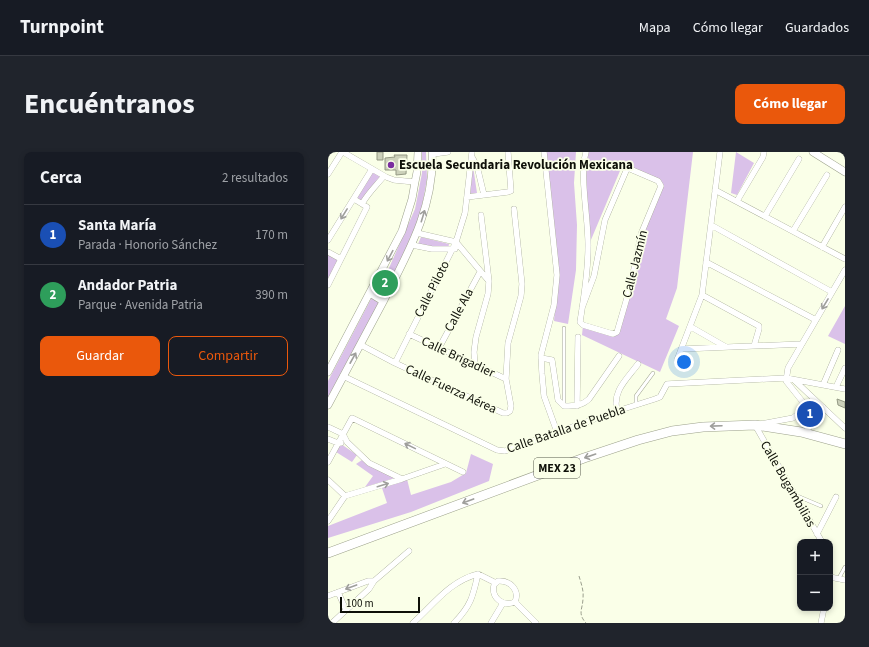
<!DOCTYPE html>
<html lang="es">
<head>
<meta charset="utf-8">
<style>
  body { margin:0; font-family:"Source Sans 3",sans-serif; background:#20242c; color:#f1f3f6 }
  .controls { position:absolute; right:12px; bottom:12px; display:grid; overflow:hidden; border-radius:8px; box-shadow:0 2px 6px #0003 }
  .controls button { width:36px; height:36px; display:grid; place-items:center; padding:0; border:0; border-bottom:1px solid #363941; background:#171b24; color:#f1f3f6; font:20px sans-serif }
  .scale { position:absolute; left:12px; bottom:10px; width:80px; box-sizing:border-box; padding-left:4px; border:2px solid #0e1008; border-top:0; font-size:11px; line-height:14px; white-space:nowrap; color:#0e1008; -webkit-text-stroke:3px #faffe8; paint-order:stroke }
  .you { position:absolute; left:356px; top:210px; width:14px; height:14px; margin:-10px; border:3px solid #fff; border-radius:50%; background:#1a73e8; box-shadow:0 0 0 6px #1a73e833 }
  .badge { display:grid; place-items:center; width:26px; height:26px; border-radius:50%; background:#ea580c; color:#fff; font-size:13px; font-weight:700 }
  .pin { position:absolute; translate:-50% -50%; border:2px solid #fff; box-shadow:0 1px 4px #0006 }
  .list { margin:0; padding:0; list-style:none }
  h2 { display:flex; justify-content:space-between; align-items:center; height:52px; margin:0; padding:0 16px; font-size:17px }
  h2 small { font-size:13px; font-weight:400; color:#9ea1a6 }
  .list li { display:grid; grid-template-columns:26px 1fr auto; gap:12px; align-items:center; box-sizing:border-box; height:60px; padding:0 16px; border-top:1px solid #363941 }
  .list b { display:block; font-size:15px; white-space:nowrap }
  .list p { margin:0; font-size:13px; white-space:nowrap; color:#9ea1a6 }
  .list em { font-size:13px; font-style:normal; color:#9ea1a6 }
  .actions { display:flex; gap:8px; padding:12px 16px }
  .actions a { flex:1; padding:9px 0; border:1px solid #ea580c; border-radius:8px; text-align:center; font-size:14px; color:#ea580c }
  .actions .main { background:#ea580c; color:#fff }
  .map { position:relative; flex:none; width:517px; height:471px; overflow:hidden; border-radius:8px }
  header { display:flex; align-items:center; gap:24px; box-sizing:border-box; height:56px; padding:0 20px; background:#171b24; border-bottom:1px solid #363941 }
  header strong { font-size:19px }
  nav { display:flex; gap:22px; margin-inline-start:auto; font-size:14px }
  .intro { display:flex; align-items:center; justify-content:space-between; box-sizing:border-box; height:96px; padding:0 24px }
  h1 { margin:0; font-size:28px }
  .button { padding:10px 18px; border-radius:8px; background:#ea580c; color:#fff; font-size:14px; font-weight:700 }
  main { display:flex; gap:24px; padding:0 24px }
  aside { flex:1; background:#171b24; border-radius:8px; box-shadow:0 2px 6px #0003 }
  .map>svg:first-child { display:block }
  .green { fill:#dac1e9 }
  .building { fill:#ccd1ba; stroke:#939883 }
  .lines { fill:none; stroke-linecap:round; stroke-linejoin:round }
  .service-casing { stroke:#9ca18b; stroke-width:4 }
  .minor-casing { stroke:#9ca18b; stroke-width:6 }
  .tertiary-casing { stroke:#9ca18b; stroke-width:8 }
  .trunk-casing { stroke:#9ca18b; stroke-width:10 }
  .path { stroke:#9b9f8e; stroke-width:1; stroke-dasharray:4 2; stroke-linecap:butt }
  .service { stroke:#fff; stroke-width:3 }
  .minor { stroke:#fff; stroke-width:5.5 }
  .tertiary { stroke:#fff; stroke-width:7 }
  .trunk { stroke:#fff; stroke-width:9 }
  .oneway { stroke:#9f9f9c }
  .poi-dot { fill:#7b2e9f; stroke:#faffe8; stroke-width:1.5 }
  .labels { text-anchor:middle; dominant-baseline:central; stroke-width:3.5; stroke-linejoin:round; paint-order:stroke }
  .shield { fill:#faffe8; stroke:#55584b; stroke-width:1 }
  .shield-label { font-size:12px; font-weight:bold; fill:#0e1008 }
  .poi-label { font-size:13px; font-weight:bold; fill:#0e1008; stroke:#faffe8; text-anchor:start }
  .street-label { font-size:13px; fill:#0e1008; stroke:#faffe8 }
</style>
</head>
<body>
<header>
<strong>Turnpoint</strong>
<nav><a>Mapa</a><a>Cómo llegar</a><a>Guardados</a></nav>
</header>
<div class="intro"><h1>Encuéntranos</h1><a class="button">Cómo llegar</a></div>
<main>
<aside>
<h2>Cerca<small>2 resultados</small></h2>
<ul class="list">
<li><span class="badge" style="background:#1a4fb4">1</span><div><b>Santa María</b><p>Parada · Honorio Sánchez</p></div><em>170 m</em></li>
<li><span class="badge" style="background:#2e9e5b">2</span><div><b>Andador Patria</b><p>Parque · Avenida Patria</p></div><em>390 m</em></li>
</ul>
<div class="actions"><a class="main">Guardar</a><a>Compartir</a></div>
</aside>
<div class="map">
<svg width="517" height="471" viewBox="0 0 517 471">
  <rect width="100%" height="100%" fill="#faffe8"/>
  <path class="green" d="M94 0H98L99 27 92 65 74 108 0 246V229L43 147 61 116 87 57 94 21Z
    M216 0H248L246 31 249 73 248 118 240 172 226 169 229 123Z
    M258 0H365L349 136 338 167 351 174 332 220 254 183 255 173 286 182 303 132 313 82 333 34 330 29 294 14 260 95 256 21Z
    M408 0 426 11 409 43 403 41Z
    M145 14 149 41 142 42Z
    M44 17 55 23 34 52 26 47Z
    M93 85 121 92 120 97C110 94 100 94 90 92Z
    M0 103 11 109 0 130Z
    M517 154V192L500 184Z
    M13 292 29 303 24 310 8 300Z
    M143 302 165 312 161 329 83 360 0 386V374L59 351 54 336 79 327 83 343 123 330 138 321Z
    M34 308 67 326 37 335 45 324 28 312Z"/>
  <path class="building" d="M49 0H55V8H49Z
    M66 3H79L78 22 68 23V18H57V6L67 5Z
    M509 247 517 250V256L510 253Z"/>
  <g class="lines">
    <g class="service-casing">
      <path id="service" d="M236 252V176
        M308 253V244L325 221
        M467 343 493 354
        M511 426 517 415"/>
    </g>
    <g class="minor-casing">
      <path id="minor" d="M15 0 58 25 66 28 87 30
        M216 0 229 123 226 153 213 203 214 222 216 244 229 280
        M105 2 120 0
        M144 5 149 14 156 43
        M0 22 14 0
        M387 38 517 107
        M139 45 180 40 183 39 180 0
        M409 49 435 5 436 0
        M34 52C40 41 48 34 56 24
        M437 64 471 7
        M383 73 504 140
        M465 79 499 23
        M89 81 128 90 160 128
        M0 88 44 17
        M84 93 104 97H127
        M494 95 517 55
        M0 100 13 107
        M378 110 488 168
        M0 133 39 55 26 47
        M374 143 431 174V177L426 194
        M254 156 266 124 277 68 298 19 299 17H302L330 29 333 34 313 82 303 132 289 180 285 182 255 173 252 170C256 145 260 121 260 96 261 68 251 25 258 0
        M363 175 398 195
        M81 182 178 227
        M33 193 67 211 175 261H179L182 259 183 254 178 227 180 191 193 144 194 132 186 57
        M111 196 152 120
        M353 197 474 192
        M213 206 224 208 230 248 236 254C246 254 254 254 261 247L291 204
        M349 208 374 143 392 0
        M67 211 128 90 137 61 144 0
        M147 213 146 200 148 185 160 142 161 129 153 63
        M15 224 169 298 177 299 289 259 327 247 332 245 339 232 458 226 517 237
        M466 228 517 276
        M495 233 510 198
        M508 235 517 216
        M249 254 250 185
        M289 259C284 239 299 227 310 212
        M0 275 15 282 19 290 41 311 74 327
        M477 281 495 255
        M0 287 10 291H13
        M0 310 24 266 135 320
        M0 328 17 344
        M0 369 17 344 74 327 117 312
        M489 382 508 345
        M494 390 427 273 465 266 474 259V249L458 229 460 216 517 118
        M502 409V418
        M502 425 517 428
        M170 429C182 428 192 438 187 450 175 455 163 446 166 433Z
        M10 440 18 458
        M0 444 40 429H46
        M187 450 208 471
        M4 471 41 437 46 429 81 399
        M85 471C106 452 122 429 150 422L168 431
        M126 471C143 454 145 444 150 422
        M163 471 175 451
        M493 471 496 456"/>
    </g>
    <g class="tertiary-casing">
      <path id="tertiary" d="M485 0 517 20
        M42 141 55 149
        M0 220 74 79 84 47 87 30 89 20 90 0
        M0 253C19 218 37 183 56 148 80 101 107 54 104 0"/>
    </g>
    <g class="trunk-casing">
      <path id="trunk" d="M0 401 256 306 310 288 344 279 375 275 427 273 473 280 517 292"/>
    </g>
    <path class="path" d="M251 424C253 431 256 439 255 446 255 457 249 461 258 471"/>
    <use href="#service" class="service"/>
    <use href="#minor" class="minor"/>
    <use href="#tertiary" class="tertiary"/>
    <use href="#trunk" class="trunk"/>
  </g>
  <defs><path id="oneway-shaft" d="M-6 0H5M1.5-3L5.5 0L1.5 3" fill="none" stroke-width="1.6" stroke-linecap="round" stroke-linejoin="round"/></defs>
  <g class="oneway">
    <use href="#oneway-shaft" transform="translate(16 62) rotate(122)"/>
    <use href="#oneway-shaft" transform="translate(95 64) rotate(-73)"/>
    <use href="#oneway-shaft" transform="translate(62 104) rotate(118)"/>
    <use href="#oneway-shaft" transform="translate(497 152) rotate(121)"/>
    <use href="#oneway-shaft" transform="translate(25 206) rotate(-61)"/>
    <use href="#oneway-shaft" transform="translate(388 274) rotate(178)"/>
    <use href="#oneway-shaft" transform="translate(82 294) rotate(-154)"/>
    <use href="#oneway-shaft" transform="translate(262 304) rotate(161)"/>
    <use href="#oneway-shaft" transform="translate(55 333) rotate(-17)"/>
    <use href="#oneway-shaft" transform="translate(140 349) rotate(160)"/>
    <use href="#oneway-shaft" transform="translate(23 435) rotate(160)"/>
  </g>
  <circle class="poi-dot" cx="63" cy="13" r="4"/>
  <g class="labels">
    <rect class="shield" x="206" y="306" width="46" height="20" rx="3"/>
    <g class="shield-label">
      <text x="229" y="316">MEX 23</text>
    </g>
    <g class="poi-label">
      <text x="71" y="13">Escuela Secundaria Revolución Mexicana</text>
    </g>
    <g class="street-label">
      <text transform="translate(307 112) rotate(-76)">Calle Jazmín</text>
      <text transform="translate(104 137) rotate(-63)">Calle Piloto</text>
      <text transform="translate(131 158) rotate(-62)">Calle Ala</text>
      <text transform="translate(130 205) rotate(25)">Calle Brigadier</text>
      <text transform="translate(123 237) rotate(25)">Calle Fuerza Aérea</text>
      <text transform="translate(238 277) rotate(-19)">Calle Batalla de Puebla</text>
      <text transform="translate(460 332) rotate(60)">Calle Bugambilias</text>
    </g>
  </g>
</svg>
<div class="controls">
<button>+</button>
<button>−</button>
</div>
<div class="scale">100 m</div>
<div class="you"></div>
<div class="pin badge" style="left:482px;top:262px;background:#1a4fb4">1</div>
<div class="pin badge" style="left:57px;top:131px;background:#2e9e5b">2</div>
</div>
</main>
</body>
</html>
